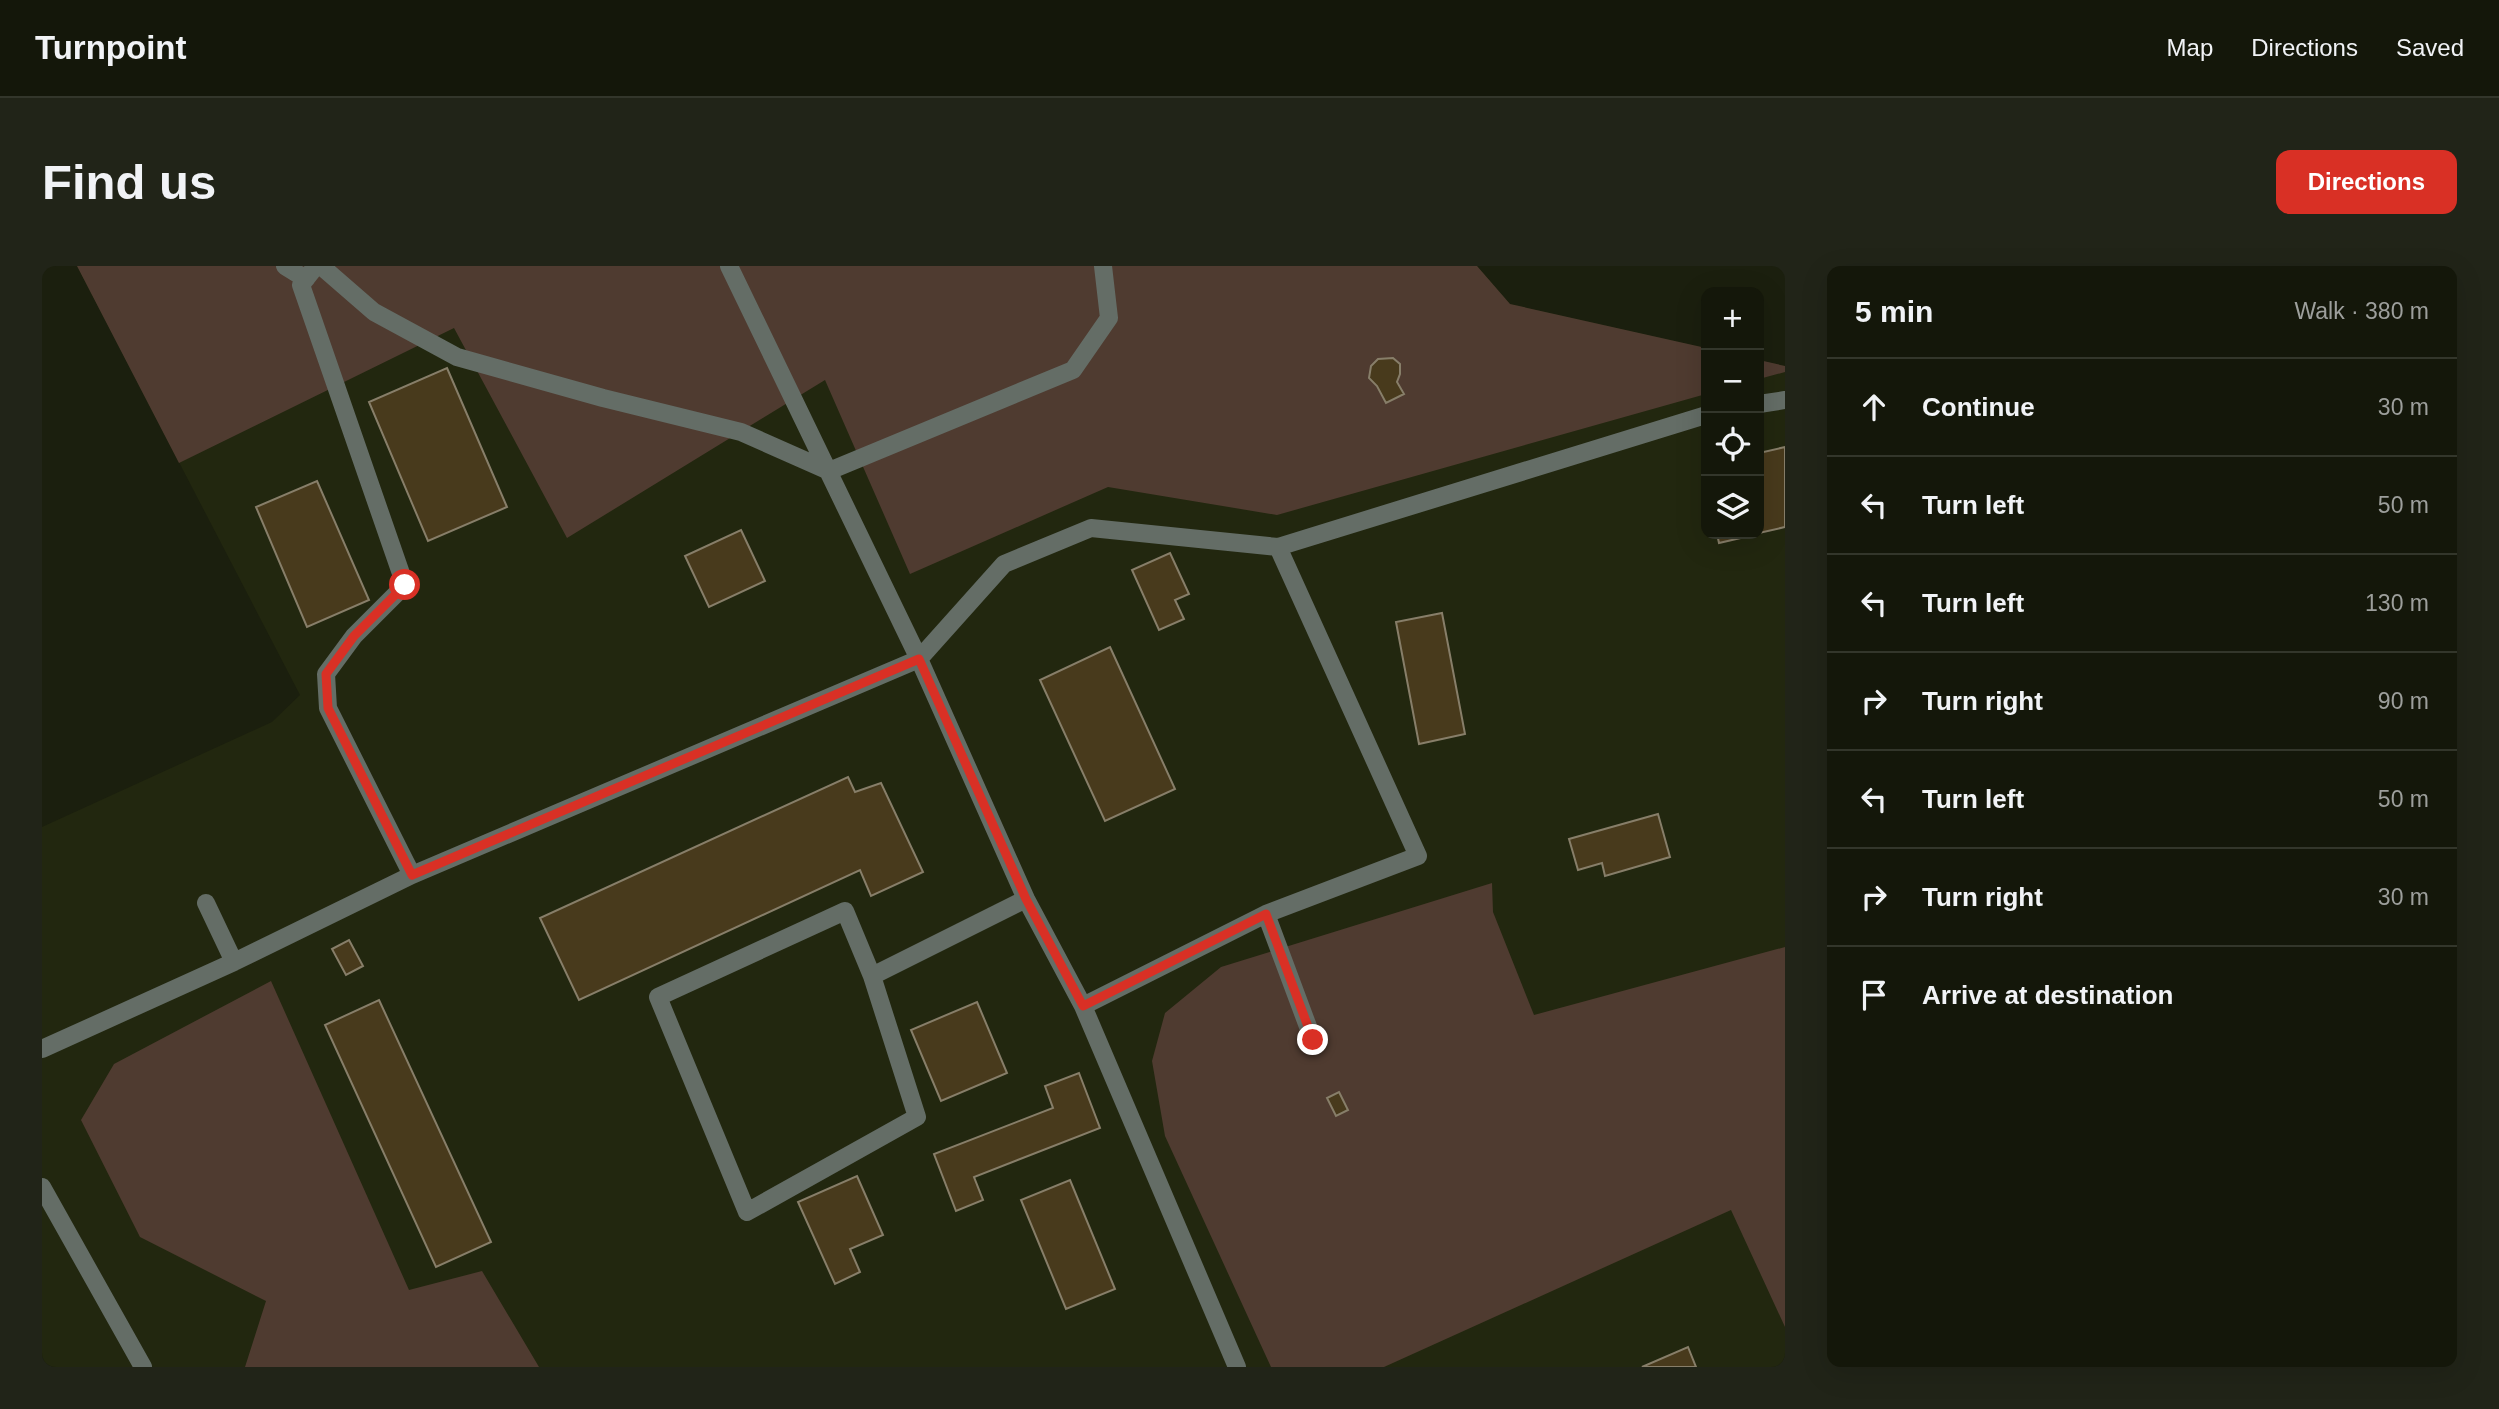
<!DOCTYPE html>
<html lang="en">
<head>
<meta charset="utf-8">
<style>
  body { margin:0; font-family:Helvetica,sans-serif; background:#212418; color:#f1f3f6 }
  .controls { position:absolute; right:21px; top:21px; display:grid; overflow:hidden; border-radius:14px; box-shadow:0 7px 28px #0002 }
  .controls button { width:63px; height:63px; display:grid; place-items:center; padding:0; border:0; border-bottom:2px solid #33362b; background:#14170a; color:#f1f3f6; font:35px sans-serif }
  .stop { position:absolute; width:21px; height:21px; margin:-16px; border:5px solid #d93025; border-radius:50%; background:#fff }
  .stop.end { background:#d93025; border-color:#fff; box-shadow:0 2px 7px #0008 }
  .list { margin:0; padding:0; list-style:none }
  h2 { display:flex; justify-content:space-between; align-items:center; height:91px; margin:0; padding:0 28px; font-size:30px }
  h2 small { font-size:23px; font-weight:400; color:#9d9f9c }
  .list li { display:grid; grid-template-columns:46px 1fr auto; gap:21px; align-items:center; box-sizing:border-box; height:98px; padding:0 28px; border-top:2px solid #33362b }
  .list b { display:block; font-size:26px; white-space:nowrap }
  .list em { font-size:23px; font-style:normal; color:#9d9f9c }
  .icon { flex:none; width:38px; height:38px; fill:none; stroke:currentColor; stroke-width:2; stroke-linecap:round; stroke-linejoin:round }
  .map { position:relative; flex:none; width:1743px; height:1101px; overflow:hidden; border-radius:14px }
  header { display:flex; align-items:center; gap:42px; box-sizing:border-box; height:98px; padding:0 35px; background:#14170a; border-bottom:2px solid #33362b }
  header strong { font-size:33px }
  nav { display:flex; gap:38px; margin-inline-start:auto; font-size:24px }
  .intro { display:flex; align-items:center; justify-content:space-between; box-sizing:border-box; height:168px; padding:0 42px }
  h1 { margin:0; font-size:49px }
  .button { padding:18px 32px; border-radius:14px; background:#d93025; color:#fff; font-size:24px; font-weight:700 }
  main { display:flex; gap:42px; padding:0 42px }
  aside { flex:1; background:#14170a; border-radius:14px; box-shadow:0 7px 28px #0002 }
  .map>svg:first-child { display:block }
  .built { fill:#22270f }
  .green { fill:#4f3b30 }
  .building { fill:#483a1c; stroke:#877e69; stroke-width:2 }
  .lines { fill:none; stroke-linecap:round; stroke-linejoin:round }
  .minor { stroke:#646d66; stroke-width:18 }
  .route { stroke:#d93025; stroke-width:9 }
</style>
</head>
<body>
<header>
<strong>Turnpoint</strong>
<nav><a>Map</a><a>Directions</a><a>Saved</a></nav>
</header>
<div class="intro"><h1>Find us</h1><a class="button">Directions</a></div>
<main>
<div class="map">
<svg width="1743" height="1101" viewBox="0 0 1743 1101">
  <rect width="100%" height="100%" fill="#1b1f0e"/>
  <path class="built" d="M35 0H1435L1468 38 1664 82V268H1717V94L1743 100V1101H0V561L230 456 258 429Z"/>
  <path class="green" d="M35 0H1435L1468 38 1664 82V128L1235 249 1066 221 868 308 783 114 525 272 412 62 137 197Z
    M1717 94 1743 100V106L1717 113Z
    M1450 617 1451 646 1492 749 1743 681V1061L1689 944 1342 1101H1229L1123 870 1110 795 1123 747 1179 701Z
    M229 715 367 1024 440 1005 497 1101H203L224 1035 98 971 39 854 72 798Z"/>
  <path class="building" d="M1351 92 1358 98V108L1355 116 1362 128 1344 137 1335 120 1327 112 1329 100 1336 93Z
    M405 102 465 241 386 275 327 136Z
    M1743 181V261L1717 267V187Z
    M275 215 327 334 265 361 214 241Z
    M699 264 723 315 667 341 643 290Z
    M1675 268H1716L1677 277Z
    M1128 287 1147 328 1133 334 1142 353 1117 364 1090 304Z
    M1400 347 1423 468 1377 478 1354 356Z
    M1068 381 1133 523 1063 555 998 414Z
    M806 511 813 526 839 517 881 606 829 630 818 604 537 734 498 652Z
    M1616 548 1628 591 1563 610 1560 597 1536 604 1527 573Z
    M307 674 321 700 304 709 290 683Z
    M337 734 449 976 394 1001 283 759Z
    M935 736 965 807 899 835 869 764Z
    M1037 807 1058 862 932 911 941 934 914 945 892 888 1011 842 1003 820Z
    M1297 826 1306 844 1294 850 1285 832Z
    M815 910 841 969 808 983 818 1006 793 1018 756 936Z
    M1028 914 1073 1023 1024 1043 979 934Z
    M1646 1081 1654 1101H1600Z"/>
  <g class="lines">
    <path class="minor" d="M243 0 264 13
      M274 0 259 19 363 319 312 370 284 408 286 442 370 609
      M279 0 332 46 415 91 561 132 699 166 787 205 1031 104 1067 52 1061 0
      M687 0 877 393 962 298 1049 262 1236 281 1664 149
      M1717 138 1743 134
      M803 645 830 710 875 851 705 946 616 731Z
      M1224 648 1271 774
      M192 696 370 609 877 393 984 633 1041 740 1195 1101
      M830 710 984 633
      M1041 740 1224 648 1376 590 1236 281
      M0 783 192 696 164 637
      M0 921 101 1101"/>
  </g>
  <g class="lines">
    <path class="route" d="M363 319 312 370 284 408 286 442 370 609 877 393 984 633 1041 740 1224 648 1271 774"/>
  </g>
</svg>
<div class="controls">
<button>+</button>
<button>−</button>
<button><svg class="icon" aria-label="locate" viewBox="0 0 24 24"><circle cx="12" cy="12" r="6"/><path d="M12 2v4M12 18v4M2 12h4M18 12h4"/></svg></button>
<button><svg class="icon" aria-label="layers" viewBox="0 0 24 24"><path d="M12 4l9 5-9 5-9-5zM3 14l9 5 9-5"/></svg></button>
</div>
<div class="stop" style="left:363px;top:319px"></div>
<div class="stop end" style="left:1271px;top:774px"></div>
</div>
<aside>
<h2>5 min<small>Walk · 380 m</small></h2>
<ul class="list">
<li><svg class="icon" aria-label="ahead" viewBox="0 0 24 24"><path d="M12 20V5M6 11l6-6 6 6"/></svg><div><b>Continue</b></div><em>30 m</em></li>
<li><svg class="icon" aria-label="left" viewBox="0 0 24 24"><path d="M17 20v-9H6M10 6l-5 5 5 5"/></svg><div><b>Turn left</b></div><em>50 m</em></li>
<li><svg class="icon" aria-label="left" viewBox="0 0 24 24"><path d="M17 20v-9H6M10 6l-5 5 5 5"/></svg><div><b>Turn left</b></div><em>130 m</em></li>
<li><svg class="icon" aria-label="right" viewBox="0 0 24 24"><path d="M7 20v-9h11M14 6l5 5-5 5"/></svg><div><b>Turn right</b></div><em>90 m</em></li>
<li><svg class="icon" aria-label="left" viewBox="0 0 24 24"><path d="M17 20v-9H6M10 6l-5 5 5 5"/></svg><div><b>Turn left</b></div><em>50 m</em></li>
<li><svg class="icon" aria-label="right" viewBox="0 0 24 24"><path d="M7 20v-9h11M14 6l5 5-5 5"/></svg><div><b>Turn right</b></div><em>30 m</em></li>
<li><svg class="icon" aria-label="arrive" viewBox="0 0 24 24"><path d="M6 21V4h12l-3 4 3 4H6"/></svg><div><b>Arrive at destination</b></div></li>
</ul>
</aside>
</main>
</body>
</html>
